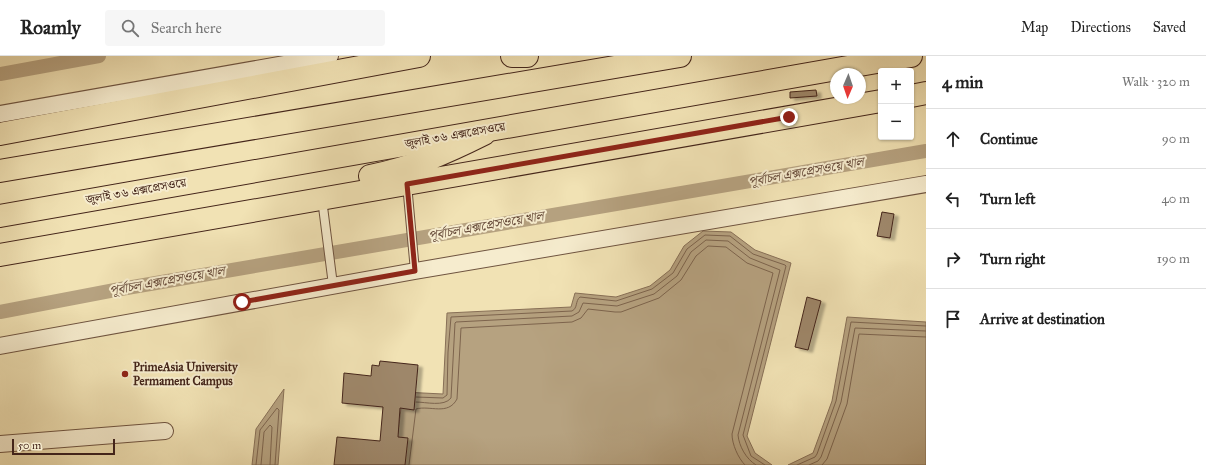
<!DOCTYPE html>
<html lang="en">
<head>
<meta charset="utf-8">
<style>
  body { margin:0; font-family:"IM FELL Great Primer","Noto Serif Bengali",serif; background:#f6f6f6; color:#222 }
  .controls { position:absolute; right:12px; top:12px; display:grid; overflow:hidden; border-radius:4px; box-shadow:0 1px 3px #0004 }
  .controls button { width:36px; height:36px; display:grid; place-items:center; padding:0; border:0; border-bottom:1px solid #e0e0e0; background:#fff; color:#222; font:20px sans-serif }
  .compass { position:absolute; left:830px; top:12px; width:36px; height:36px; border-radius:50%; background:#fff; box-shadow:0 1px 3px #0004; rotate:182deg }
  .scale { position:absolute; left:12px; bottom:10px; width:103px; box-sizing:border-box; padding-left:4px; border:2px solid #44251a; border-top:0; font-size:11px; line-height:14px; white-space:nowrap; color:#44251a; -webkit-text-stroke:3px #f6ecce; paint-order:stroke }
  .stop { position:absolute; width:12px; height:12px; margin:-9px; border:3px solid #8f2418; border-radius:50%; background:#fff }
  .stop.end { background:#8f2418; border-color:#fff; box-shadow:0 1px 4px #0008 }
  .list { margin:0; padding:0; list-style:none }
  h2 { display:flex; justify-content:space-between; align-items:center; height:52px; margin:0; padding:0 16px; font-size:17px }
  h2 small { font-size:13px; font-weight:400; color:#767676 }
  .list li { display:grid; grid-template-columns:26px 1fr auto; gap:12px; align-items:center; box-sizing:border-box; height:60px; padding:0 16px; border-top:1px solid #e0e0e0 }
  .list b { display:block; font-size:15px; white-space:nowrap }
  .list em { font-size:13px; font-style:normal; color:#767676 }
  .icon { flex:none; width:22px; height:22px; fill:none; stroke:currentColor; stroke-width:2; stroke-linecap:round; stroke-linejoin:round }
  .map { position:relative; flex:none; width:926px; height:409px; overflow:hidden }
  header { display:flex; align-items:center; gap:24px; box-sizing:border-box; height:56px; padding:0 20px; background:#fff; border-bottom:1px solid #e0e0e0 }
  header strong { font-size:19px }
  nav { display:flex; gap:22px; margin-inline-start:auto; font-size:14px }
  .search { width:280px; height:36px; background:#f6f6f6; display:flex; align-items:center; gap:10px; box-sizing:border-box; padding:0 14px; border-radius:4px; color:#767676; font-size:15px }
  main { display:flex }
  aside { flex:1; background:#fff }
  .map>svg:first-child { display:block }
  .water { fill:#b6a280; stroke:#887057 }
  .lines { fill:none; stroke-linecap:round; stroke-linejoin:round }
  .shore { stroke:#7d644d; stroke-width:1 }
  .canal { stroke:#b6a280; stroke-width:14 }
  .building { fill:#9e876a; stroke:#44251a; filter:url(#shadow) }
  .lane-casing { stroke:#6f5440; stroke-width:10 }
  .street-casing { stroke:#6f5440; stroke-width:18 }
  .primary-casing { stroke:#44251a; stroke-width:24 }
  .highway-casing { stroke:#44251a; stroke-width:24 }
  .lane { stroke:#f6ecce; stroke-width:8 }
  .street { stroke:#f6ecce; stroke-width:16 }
  .primary { stroke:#f1e2b4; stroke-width:22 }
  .highway { stroke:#f1e2b4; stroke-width:22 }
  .route { stroke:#8f2418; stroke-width:5 }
  .poi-dot { fill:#8f2418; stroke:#f6ecce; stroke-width:1.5 }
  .labels { text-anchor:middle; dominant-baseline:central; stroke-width:4; stroke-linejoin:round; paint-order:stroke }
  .street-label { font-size:12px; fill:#44251a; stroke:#f6ecce }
  .poi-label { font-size:12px; font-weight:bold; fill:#44251a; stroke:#f6ecce; text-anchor:start }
  .water-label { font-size:13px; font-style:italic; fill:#664a39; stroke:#f6ecce }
</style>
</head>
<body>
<header>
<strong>Roamly</strong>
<div class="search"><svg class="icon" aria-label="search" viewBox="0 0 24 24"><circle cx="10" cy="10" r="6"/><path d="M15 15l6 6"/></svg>Search here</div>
<nav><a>Map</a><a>Directions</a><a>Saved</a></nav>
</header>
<main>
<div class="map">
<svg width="926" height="409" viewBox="0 0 926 409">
  <defs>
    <filter id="shadow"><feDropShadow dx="4.5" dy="2.5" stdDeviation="1" flood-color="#0004"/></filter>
  </defs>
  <rect width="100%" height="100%" fill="#f1e2b4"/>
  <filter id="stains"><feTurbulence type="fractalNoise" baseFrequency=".005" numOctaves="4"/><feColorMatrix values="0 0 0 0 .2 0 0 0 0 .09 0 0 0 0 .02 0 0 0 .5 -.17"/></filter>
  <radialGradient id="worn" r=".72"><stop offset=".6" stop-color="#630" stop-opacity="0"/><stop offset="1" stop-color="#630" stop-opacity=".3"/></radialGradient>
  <path class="water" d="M703 175 731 176 755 194 791 207 747 380 755 397 772 409H394L403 336 443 338 447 257 571 251 575 237 616 241 650 230 670 214 684 190Z
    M847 261 926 266V409H788L813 397 832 345Z
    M284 333 278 409H252L256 373Z"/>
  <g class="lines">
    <path class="shore" d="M416 341 443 342 447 339 448 296 451 261 572 255C578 252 575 245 580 241L616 245 652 233 673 217 687 193 705 179 730 180 753 198 785 209 786 210 743 379 751 400 765 409
      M416 346C426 346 444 351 451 342L455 267 456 266 572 260 579 256 583 247 617 250 654 238 677 220 691 196 706 184 728 185 750 202 780 214 738 379C739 390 746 403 756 409
      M256 409 260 374 277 352 279 354 275 409
      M261 409 264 376 270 369 272 371 270 409
      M409 409 416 353C430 349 448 360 457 343L461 272 572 266 581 262 588 253 615 256H621L659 242 681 224 696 200 708 190 726 191 747 207 773 217 732 378C732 388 738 402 745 409
      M797 409 815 401 817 398 836 345 851 266 926 270
      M809 409 818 405 821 401 841 346 855 272 926 275
      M822 409 827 403 847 348 859 278 926 281"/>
    <path class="canal" d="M0 18 99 0
      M0 256 115 234 926 95"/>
  </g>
  <path class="building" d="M816 34 817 40 790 42V36Z
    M882 156 894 158 890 182 877 180Z
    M807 241 821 245 808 294 795 291Z
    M380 305 418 309 414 354 400 352 398 381 408 382 405 409H334L337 381 380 385 383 351 342 347 344 317 371 320 372 309 379 310Z"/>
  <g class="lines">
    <g class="lane-casing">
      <path id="lane" d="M407 128 415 215
        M322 143 333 229"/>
    </g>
    <g class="street-casing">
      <path id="street" d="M0 58 330 0
        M0 290 415 215 926 128
        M0 388 165 375"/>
    </g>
    <g class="primary-casing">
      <path id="primary" d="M512 0H527
        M911 40 926 37
        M0 78 419 0
        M370 120C412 112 446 97 484 78
        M0 199 881 45"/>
    </g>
    <g class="highway-casing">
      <path id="highway" d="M0 115 680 0
        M0 160 911 0"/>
    </g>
    <use href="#lane" class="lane"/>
    <use href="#street" class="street"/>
    <use href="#primary" class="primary"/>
    <use href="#highway" class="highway"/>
  </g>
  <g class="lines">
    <path class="route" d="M242 246 415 215 407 128 789 61"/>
  </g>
  <circle class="poi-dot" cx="125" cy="318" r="4"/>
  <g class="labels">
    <g class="street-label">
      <text transform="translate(455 79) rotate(-10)">জুলাই ৩৬ এক্সপ্রেসওয়ে</text>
      <text transform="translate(136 135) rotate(-10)">জুলাই ৩৬ এক্সপ্রেসওয়ে</text>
    </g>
    <g class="poi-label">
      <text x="133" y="311">PrimeAsia University<tspan x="133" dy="14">Permament Campus</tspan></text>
    </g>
    <g class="water-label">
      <text transform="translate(806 116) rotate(-10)">পূর্বাচল এক্সপ্রেসওয়ে খাল</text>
      <text transform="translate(486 170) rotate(-10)">পূর্বাচল এক্সপ্রেসওয়ে খাল</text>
      <text transform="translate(167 225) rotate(-10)">পূর্বাচল এক্সপ্রেসওয়ে খাল</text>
    </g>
  </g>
  <rect width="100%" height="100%" filter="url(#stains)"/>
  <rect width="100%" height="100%" fill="url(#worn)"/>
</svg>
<div class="controls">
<button>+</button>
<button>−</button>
</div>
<svg class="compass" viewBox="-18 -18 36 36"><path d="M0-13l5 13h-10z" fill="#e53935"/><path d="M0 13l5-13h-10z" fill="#767676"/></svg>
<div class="scale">50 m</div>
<div class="stop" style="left:242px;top:246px"></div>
<div class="stop end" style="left:789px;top:61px"></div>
</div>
<aside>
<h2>4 min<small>Walk · 320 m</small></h2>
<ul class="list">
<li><svg class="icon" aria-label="ahead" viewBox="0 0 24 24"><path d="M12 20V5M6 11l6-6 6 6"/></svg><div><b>Continue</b></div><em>90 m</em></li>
<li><svg class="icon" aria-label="left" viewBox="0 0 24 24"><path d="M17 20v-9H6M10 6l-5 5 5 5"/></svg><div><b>Turn left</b></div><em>40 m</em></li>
<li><svg class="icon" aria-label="right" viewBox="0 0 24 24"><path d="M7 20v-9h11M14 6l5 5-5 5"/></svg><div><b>Turn right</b></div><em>190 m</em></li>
<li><svg class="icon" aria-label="arrive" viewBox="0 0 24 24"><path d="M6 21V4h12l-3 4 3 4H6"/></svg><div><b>Arrive at destination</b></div></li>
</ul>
</aside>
</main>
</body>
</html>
